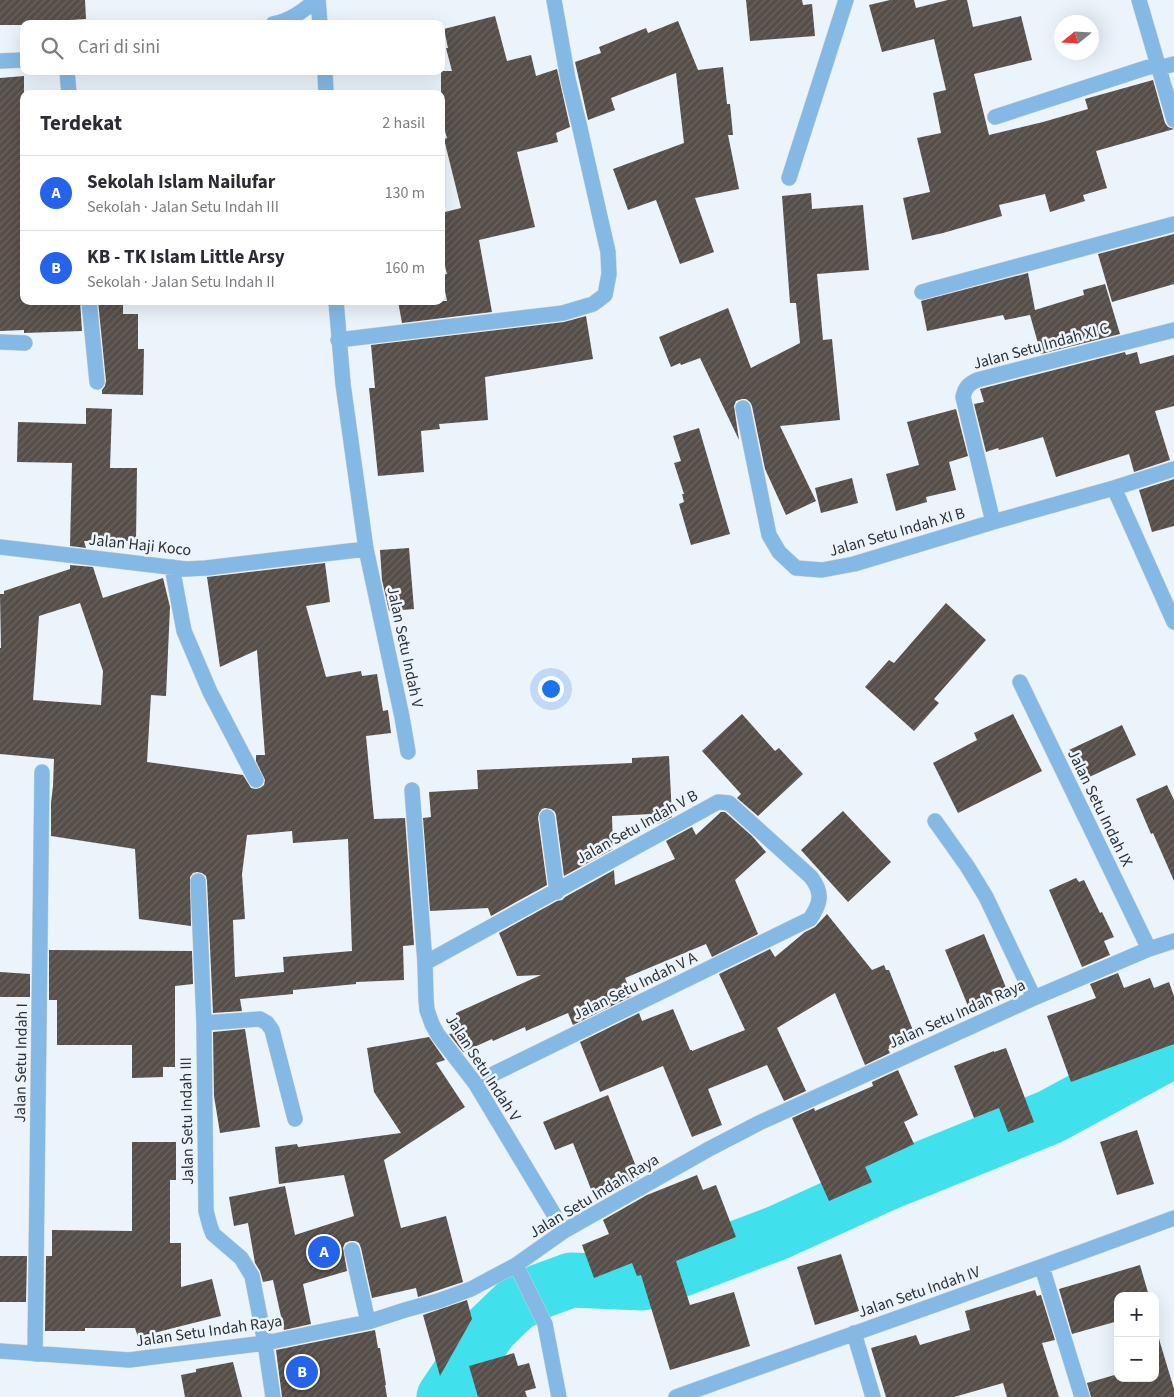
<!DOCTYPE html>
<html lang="id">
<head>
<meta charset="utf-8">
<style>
  body { margin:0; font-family:"Source Sans 3",sans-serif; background:#f2f2f3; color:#2b2b33 }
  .controls { position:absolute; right:15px; bottom:15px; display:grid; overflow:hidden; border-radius:10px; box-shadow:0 5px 20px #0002 }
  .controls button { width:45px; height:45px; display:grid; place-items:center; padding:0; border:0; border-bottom:1px solid #e1e1e2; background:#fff; color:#2b2b33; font:25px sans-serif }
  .compass { position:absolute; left:1054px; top:15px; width:45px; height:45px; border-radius:50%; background:#fff; box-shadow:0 5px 20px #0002; rotate:252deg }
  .you { position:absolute; left:550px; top:688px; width:18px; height:18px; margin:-12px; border:4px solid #fff; border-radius:50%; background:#1a73e8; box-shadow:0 0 0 8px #1a73e833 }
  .badge { display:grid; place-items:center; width:32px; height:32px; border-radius:50%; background:#2563eb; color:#fff; font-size:16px; font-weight:700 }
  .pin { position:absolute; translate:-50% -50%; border:2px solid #fff; box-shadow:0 1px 5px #0006 }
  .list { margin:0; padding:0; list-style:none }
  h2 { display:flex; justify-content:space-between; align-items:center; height:65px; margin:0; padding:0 20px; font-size:21px }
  h2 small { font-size:16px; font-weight:400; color:#7c7c81 }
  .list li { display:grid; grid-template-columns:32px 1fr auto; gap:15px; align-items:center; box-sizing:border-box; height:75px; padding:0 20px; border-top:1px solid #e1e1e2 }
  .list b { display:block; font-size:19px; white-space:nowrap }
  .list p { margin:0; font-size:16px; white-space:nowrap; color:#7c7c81 }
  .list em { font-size:16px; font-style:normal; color:#7c7c81 }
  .icon { flex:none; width:28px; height:28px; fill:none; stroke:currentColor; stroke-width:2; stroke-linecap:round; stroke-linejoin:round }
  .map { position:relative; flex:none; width:1174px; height:1397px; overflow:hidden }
  .search { position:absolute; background:#fff; box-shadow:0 5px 20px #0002; left:20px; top:20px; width:425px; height:55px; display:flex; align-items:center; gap:12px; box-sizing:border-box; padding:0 18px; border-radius:10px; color:#7c7c81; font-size:19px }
  .panel { position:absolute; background:#fff; box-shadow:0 5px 20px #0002; left:20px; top:90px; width:425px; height:215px; border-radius:10px }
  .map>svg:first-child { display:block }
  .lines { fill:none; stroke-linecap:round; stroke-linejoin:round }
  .river { stroke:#40e1ed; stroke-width:55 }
  .building { fill:url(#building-hatch); fill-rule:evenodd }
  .minor-casing { stroke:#c9d0d7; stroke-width:16 }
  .minor { stroke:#84b9e5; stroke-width:15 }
  .labels { text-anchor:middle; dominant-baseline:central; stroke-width:5; stroke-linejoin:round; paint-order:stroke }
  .street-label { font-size:16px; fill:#2d3134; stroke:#ebf3fb }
</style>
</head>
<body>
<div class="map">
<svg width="1174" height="1397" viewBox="0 0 1174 1397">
  <defs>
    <pattern id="building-hatch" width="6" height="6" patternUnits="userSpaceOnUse" patternTransform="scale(1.25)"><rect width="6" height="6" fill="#564e49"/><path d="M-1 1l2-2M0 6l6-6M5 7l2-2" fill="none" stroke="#6b6561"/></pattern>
  </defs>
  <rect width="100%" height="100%" fill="#ebf3fb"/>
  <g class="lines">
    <path class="river" d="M444 1397 490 1329 516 1304 541 1291 571 1280 642 1283 682 1269 777 1233 887 1183 1050 1117 1174 1050"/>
  </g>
  <path class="building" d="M0 0H85L86 19 24 23V25H0Z
    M746 0H802L803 5 812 4 815 36 750 41Z
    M890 0H914L916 8 948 0H967L973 27 1021 16 1032 60 974 74 989 135 1043 122 1088 109 1085 99 1153 80 1165 123 1168 127 1174 129 1096 151 1107 188 1083 195 1085 201 1050 212 1045 194 999 205 1002 216 943 233 912 240 903 198 930 192 917 138 941 133 933 93 946 90 934 39 882 52 869 5Z
    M495 16 507 61 531 55 536 76 557 69 570 127 556 133 558 142 517 152 535 227 479 240 492 312 402 323 398 301H447L442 275 447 274 441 250V213L461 208 444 139 447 138 441 118V71H452L446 48H448L444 29Z
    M678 21 698 70 723 67 727 104H730L733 135H728L739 189 695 198 714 252 680 264 656 200 628 210 613 169 684 143 676 73 611 98 615 110 588 120 575 62 601 53 599 47 646 28 648 33Z
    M24 76V301H80L82 331 24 333V330L0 331V78Z
    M811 193 812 209 863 205 869 270 817 274 823 340 832 339 840 420 780 426 816 501 786 515 765 469 752 406 750 402 746 399H742L736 401 734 406 739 440 700 358 681 365 680 363 671 367 659 337 728 308 751 368 800 343 796 303H790L782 196Z
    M1174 234V284L1112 302 1098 254Z
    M1028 273 1035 310 1084 295 1083 290 1105 284 1120 334 1041 354 1030 315 1005 320 1003 315 927 331 921 301Z
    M98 301H123V314H138V349H144L143 395 102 394V390L105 386 106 381Z
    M586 316 593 359 485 377 488 420 439 424 440 429 421 431 424 472 378 476 369 388H375L371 345 564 322Z
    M1125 352 1126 355 1137 352 1140 364 1174 355V406L1155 411 1170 460 1134 472 1129 454 1056 477 1043 437 999 450 998 448 986 452 974 404 984 402 980 389Z
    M86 408 112 409 110 468H137L136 541H84L86 548 70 546 72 463 17 462 18 422 86 424Z
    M956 409 968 456 949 462 956 490 926 497 927 502 896 511 886 474 919 465 907 422Z
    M699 428 730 534 691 545 679 504 684 502 682 494H684L674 463 681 461 673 436Z
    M852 478 858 503 821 513 815 488Z
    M1174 479V526L1152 532 1139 490Z
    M409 548 414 609 389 611 382 580 380 550Z
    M325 563 330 602 306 606 326 677 361 671 362 676 377 674 383 711 388 710 391 733 366 736 374 819 405 818 414 945 403 946 404 980 356 982V984L293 990V994L240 999 242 1011 213 1013 207 881 206 876 202 873 197 872 193 873 190 877 191 926 139 919 135 849 51 836V803L53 786 54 759 0 754V648H1L0 594H4V591L70 569V565L93 567 103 598 163 578 170 607 166 696 151 695 147 762 243 775 251 788 256 789 260 788 264 785 265 780 256 761V755H265L257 650 220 667 207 577ZM80 603 103 671 101 705 33 700 39 616ZM292 831 293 843 348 839 352 951 283 957 284 972 235 977 233 920 245 919 242 874 247 835Z
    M946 603 986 640 934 699 939 703 914 731 865 687 889 660 894 663Z
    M742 714 775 751 779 748 803 774 758 816 737 798 741 794 702 751Z
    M1013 714 1042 771 958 813 933 763 977 740 974 733Z
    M1122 725 1136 755 1083 780 1069 750Z
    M669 756 672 817 658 824 652 814 612 816 613 849 564 876 556 815 555 812 551 809 545 808 542 809 539 813 538 818 547 885 491 916 488 908 430 911 423 818 431 817 429 792 478 789 477 770 632 763V758Z
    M1167 785 1174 800V881L1153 833 1151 834 1136 799Z
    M843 811 891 862 848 902 801 850Z
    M721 812H725L752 836 766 852 735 880 758 934 712 957 706 944 625 978 632 996 573 1025 568 1013 526 1031 525 1027 493 1041 492 1039 463 1052 449 1034 460 1032 456 1023V1013L541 975 517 976 499 933 557 901 562 900 565 897 614 870 615 885 675 859 666 841 692 827 696 835Z
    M1076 878 1079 882 1084 880 1100 913 1102 912 1114 937 1104 941 1110 955 1082 967 1049 890Z
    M827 914 872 970 884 965 886 970H889L916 1038 888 1049 890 1053 865 1065 835 993 777 1028 806 1091 784 1101 767 1065 708 1089 722 1125 692 1137 663 1066 600 1092 580 1042 639 1013 642 1021 673 1009 690 1050H692V1051L745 1030 719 974 770 949 775 957 805 932 815 927Z
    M984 934 1007 990 968 1006 945 950Z
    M49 950 192 951 193 984 175 986V1067H163V1077L132 1078V1045H57V1000H49Z
    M0 972 30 974V997H0Z
    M1118 973 1124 988 1150 978 1154 988 1169 982 1174 996V1044L1071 1082 1047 1016 1096 998 1090 984Z
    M245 1029 260 1127 220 1133 214 1096 213 1032Z
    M429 1037 445 1060 436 1063 465 1107 384 1160 401 1228 446 1216 463 1282 418 1297 416 1288 372 1298 361 1248 359 1243 355 1241H350L345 1243 343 1248 347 1271 303 1284 311 1324 284 1330 273 1280 263 1282 260 1271 255 1263 248 1223 234 1226 229 1197 285 1186 295 1235 354 1216 344 1175 279 1184 275 1147 297 1144 298 1147 401 1133 374 1092 367 1048Z
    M1006 1048 1034 1122 1008 1132 999 1108 974 1118 954 1066 994 1051V1052Z
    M898 1070 918 1115 904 1122 914 1144 865 1167 872 1182 829 1201 792 1118 814 1108 815 1111 873 1086 872 1082Z
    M608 1095 640 1177 596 1202 573 1143 555 1150 543 1122Z
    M1137 1130 1154 1184 1117 1195 1100 1142Z
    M132 1142H176V1180H170V1243H181V1287L212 1279 221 1316 138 1337 135 1328H85V1331H45L46 1256H52V1230L132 1231Z
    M697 1175 703 1190 716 1185 736 1237 676 1261 690 1305 734 1292 750 1346 670 1370 641 1275 637 1276 632 1263 594 1278 582 1245 609 1234 603 1220 647 1195Z
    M841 1254 859 1311 815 1325 797 1267Z
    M0 1256H27L26 1302H0Z
    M1140 1265 1149 1296H1118V1321L1072 1334 1059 1289Z
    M1035 1290 1037 1296 1041 1295 1055 1340 1042 1343 1059 1397H1007L1003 1383 954 1397H886L871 1348 916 1335 920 1345 970 1330 965 1311Z
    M467 1300 472 1319 440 1376 423 1315Z
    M375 1330 378 1348H380L386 1385H385L387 1397H282L276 1350Z
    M1159 1339 1174 1389V1397H1091L1087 1383 1118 1374V1378H1155V1340Z
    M514 1353 518 1366 529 1363 536 1388 525 1391 527 1397H478L469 1366Z
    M233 1362 242 1397H185L181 1375 196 1372V1369Z"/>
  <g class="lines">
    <g class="minor-casing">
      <path id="minor" d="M318 0 320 24
        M1139 0 1174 120
        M273 24C290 21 303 11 316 0
        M0 61 24 60
        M1159 68 1174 64
        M67 71 69 94
        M325 71 326 94
        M995 117 1158 64
        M789 178 846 0
        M922 292 1174 224
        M89 301 97 382
        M336 301 343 384 366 549 402 717 408 752
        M338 340 563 313 593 304 605 295 609 274 608 252 579 124 568 79 554 0
        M0 342 25 343
        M743 408 769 535 779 552 796 568 822 570 854 564 993 522 1114 488 1174 469
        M1114 488 1174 622
        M993 522 963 397C965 388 968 384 977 380L1174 330
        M0 547 186 569 206 568 366 549
        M172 567 184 631 210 692 256 780
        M1020 682 1149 949
        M412 790 425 963 426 999 427 1010 432 1024 438 1035 475 1083 564 1231
        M547 817 557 892
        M935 821 967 866 986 897 1034 998
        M198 881 204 1023 206 1211 210 1226 213 1234 241 1258 252 1276 265 1343 273 1397
        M425 963 718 802 729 803 811 877C823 893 821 903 810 919L475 1083
        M204 1023 260 1019 267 1023 272 1030 295 1119
        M352 1250 368 1322
        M516 1265 545 1324 559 1397
        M1042 1267 1082 1397
        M854 1333 873 1397
        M0 1351 129 1360 265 1343 368 1322 405 1310 438 1301 471 1289 516 1265 564 1231 709 1149 759 1123 1034 998 1149 949 1174 941
        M35 1354 42 772
        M676 1397C842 1337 1009 1280 1174 1218"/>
    </g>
    <use href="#minor" class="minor"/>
  </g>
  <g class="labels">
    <g class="street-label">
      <text transform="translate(1041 346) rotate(-15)">Jalan Setu Indah XI C</text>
      <text transform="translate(897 532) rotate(-16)">Jalan Setu Indah XI B</text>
      <text transform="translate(140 545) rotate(6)">Jalan Haji Koco</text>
      <text transform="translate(405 647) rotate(78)">Jalan Setu Indah V</text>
      <text transform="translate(1100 808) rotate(64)">Jalan Setu Indah IX</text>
      <text transform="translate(637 827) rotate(-29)">Jalan Setu Indah V B</text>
      <text transform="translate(635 986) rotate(-26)">Jalan Setu Indah V A</text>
      <text transform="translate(957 1014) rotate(-24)">Jalan Setu Indah Raya</text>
      <text transform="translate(21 1063) rotate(-89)">Jalan Setu Indah I</text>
      <text transform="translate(483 1068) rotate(57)">Jalan Setu Indah V</text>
      <text transform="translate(187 1121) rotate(-91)">Jalan Setu Indah III</text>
      <text transform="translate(594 1196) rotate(-31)">Jalan Setu Indah Raya</text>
      <text transform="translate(919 1292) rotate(-19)">Jalan Setu Indah IV</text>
      <text transform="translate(209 1331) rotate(-8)">Jalan Setu Indah Raya</text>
    </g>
  </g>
</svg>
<div class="controls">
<button>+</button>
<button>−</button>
</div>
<svg class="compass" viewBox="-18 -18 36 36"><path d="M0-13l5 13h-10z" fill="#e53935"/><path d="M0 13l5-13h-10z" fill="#7c7c81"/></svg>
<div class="you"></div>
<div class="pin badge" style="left:324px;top:1252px">A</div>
<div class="pin badge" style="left:302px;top:1372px">B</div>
<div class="search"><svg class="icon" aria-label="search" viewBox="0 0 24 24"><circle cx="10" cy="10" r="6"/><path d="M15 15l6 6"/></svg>Cari di sini</div>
<section class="panel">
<h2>Terdekat<small>2 hasil</small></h2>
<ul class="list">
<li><span class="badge">A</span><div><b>Sekolah Islam Nailufar</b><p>Sekolah · Jalan Setu Indah III</p></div><em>130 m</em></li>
<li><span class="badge">B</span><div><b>KB - TK Islam Little Arsy</b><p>Sekolah · Jalan Setu Indah II</p></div><em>160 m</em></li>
</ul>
</section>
</div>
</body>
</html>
